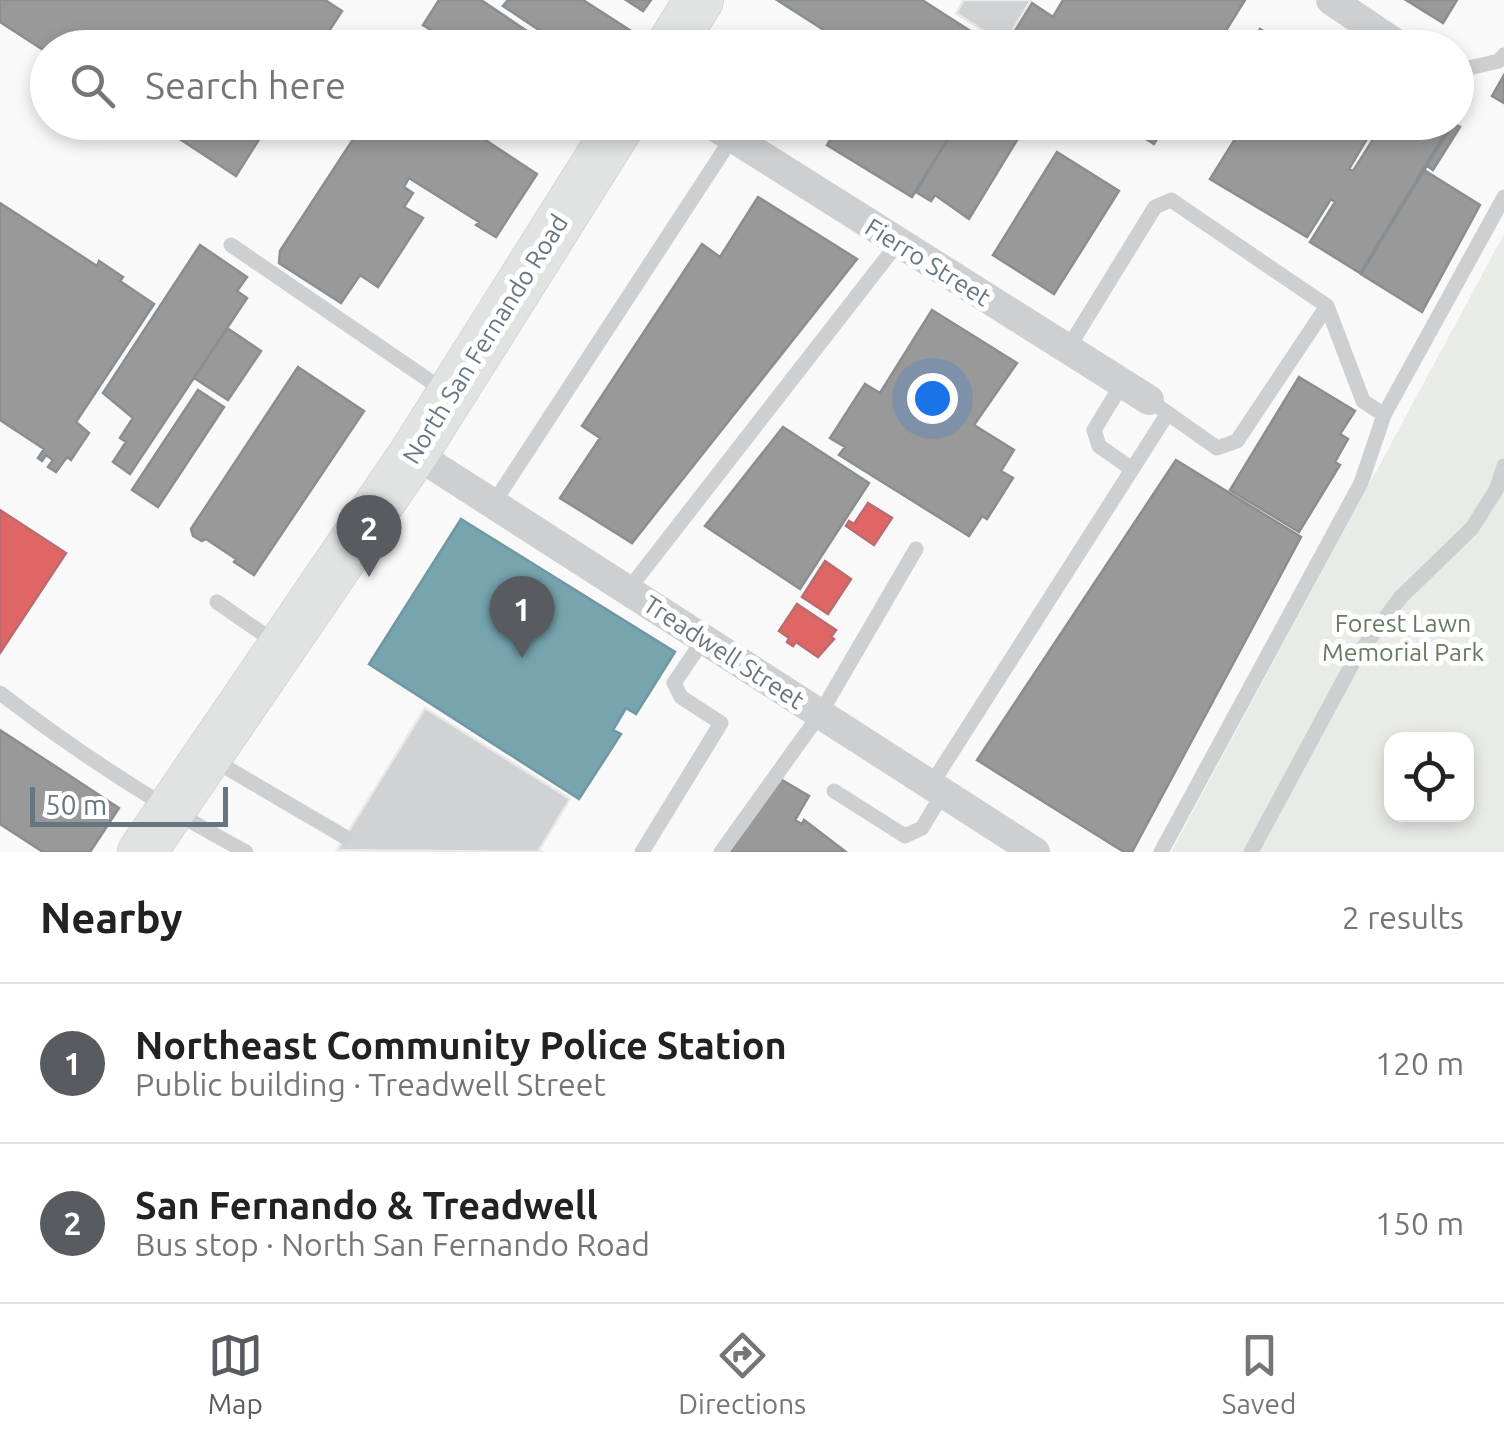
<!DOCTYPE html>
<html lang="en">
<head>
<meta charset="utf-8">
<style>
  body { margin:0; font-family:Ubuntu,sans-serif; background:#f2f2f2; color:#222 }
  .controls { position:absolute; right:30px; bottom:30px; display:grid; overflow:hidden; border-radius:20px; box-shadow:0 5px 15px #0003 }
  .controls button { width:90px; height:90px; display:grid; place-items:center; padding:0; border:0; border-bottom:2px solid #e0e0e0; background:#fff; color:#222; font:50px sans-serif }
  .scale { position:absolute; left:30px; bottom:25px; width:198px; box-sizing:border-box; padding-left:10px; border:5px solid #657683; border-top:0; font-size:28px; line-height:35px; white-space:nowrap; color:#657683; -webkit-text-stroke:8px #fff; paint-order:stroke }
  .you { position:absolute; left:932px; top:398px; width:35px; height:35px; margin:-25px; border:8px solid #fff; border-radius:50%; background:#1a73e8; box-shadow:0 0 0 15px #1a73e833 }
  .badge { display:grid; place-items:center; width:65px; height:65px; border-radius:50%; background:#585c60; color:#fff; font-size:32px; font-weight:700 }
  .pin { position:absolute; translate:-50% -82px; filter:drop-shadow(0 2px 5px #0008) }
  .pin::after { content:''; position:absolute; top:52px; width:35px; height:30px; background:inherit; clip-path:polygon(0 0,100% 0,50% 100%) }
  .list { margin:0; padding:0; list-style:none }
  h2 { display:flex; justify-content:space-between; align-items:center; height:130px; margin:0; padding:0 40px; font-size:42px }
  h2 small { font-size:32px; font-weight:400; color:#767676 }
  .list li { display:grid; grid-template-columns:65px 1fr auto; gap:30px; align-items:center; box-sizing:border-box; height:160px; padding:0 40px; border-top:2px solid #e0e0e0 }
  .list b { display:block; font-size:38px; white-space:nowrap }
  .list p { margin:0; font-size:32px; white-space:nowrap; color:#767676 }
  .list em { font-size:32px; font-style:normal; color:#767676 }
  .icon { flex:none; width:55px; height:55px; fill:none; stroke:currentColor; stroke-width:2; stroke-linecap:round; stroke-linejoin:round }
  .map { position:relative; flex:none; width:1504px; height:852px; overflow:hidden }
  .search { position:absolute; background:#fff; box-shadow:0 5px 15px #0003; left:30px; right:30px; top:30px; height:110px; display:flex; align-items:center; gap:25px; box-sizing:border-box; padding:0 35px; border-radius:55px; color:#767676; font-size:38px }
  .sheet { height:450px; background:#fff }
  nav { display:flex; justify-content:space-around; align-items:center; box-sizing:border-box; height:140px; border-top:2px solid #e0e0e0; background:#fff; font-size:28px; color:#767676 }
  nav a { display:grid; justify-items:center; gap:5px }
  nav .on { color:#585c60 }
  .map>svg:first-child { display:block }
  .green { fill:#e8ebe6; fill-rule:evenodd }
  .shops { fill:#e06666; stroke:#bb6b6f; stroke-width:2.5 }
  .public { fill:#76a5af; stroke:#7197a2; stroke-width:2.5 }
  .industry { fill:#999; stroke:#898e92; stroke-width:2.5 }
  .building { fill:#d0d2d3; stroke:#e8e8e8; stroke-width:2.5 }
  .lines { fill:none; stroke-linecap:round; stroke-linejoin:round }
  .primary-casing { stroke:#d5d6d7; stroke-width:50 }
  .lane { stroke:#cecfd0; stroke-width:15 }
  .street { stroke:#cecfd0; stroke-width:30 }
  .primary { stroke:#e1e2e2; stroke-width:48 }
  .labels { text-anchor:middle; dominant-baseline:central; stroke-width:10; stroke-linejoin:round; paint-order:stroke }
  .street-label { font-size:25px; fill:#657683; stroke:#fff }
  .park-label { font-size:25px; fill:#687a64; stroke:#fff }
</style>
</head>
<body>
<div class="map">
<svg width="1504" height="852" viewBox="0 0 1504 852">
  <rect width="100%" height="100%" fill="#f9f9f9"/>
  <path class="green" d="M1504 234V852H1171ZM1392 739H1466V814H1392Z"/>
  <path class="shops" d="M868 503 892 518 874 545 846 526 849 521 854 524Z
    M0 510 66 553 0 653Z
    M825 561 851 579 828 614 802 597Z
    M797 604 836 630 831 637 834 639 818 657 796 642 793 646 787 642 789 638 779 631Z"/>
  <path class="public" d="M461 519 675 652 636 714 626 708 613 730 621 734 579 799 369 664Z"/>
  <path class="industry" d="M0 0H325L342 11 318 48H48V53L0 22Z
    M439 0H481L552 48H452L454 45 423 25Z
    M508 0H583L631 31 621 48H566L503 6Z
    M626 0H651L643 11Z
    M777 0H922L997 48H852Z
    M1063 0H1245L1215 48H1004L1032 3 1053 17Z
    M1406 0H1457L1443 23Z
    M1260 29 1283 43V48H1249Z
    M1317 37 1334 48H1311Z
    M1504 75V103L1492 96Z
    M154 122H270L236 176Z
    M352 122H458L537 174 496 237 476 225 479 222 409 178 404 187 413 193 404 207 423 218 378 287 360 275 341 303 279 263 280 251 354 138 345 132Z
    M841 122H958L912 197 827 145Z
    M958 122H1028L969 219 935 195 931 201 916 192Z
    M1119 122H1167L1154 144Z
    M1264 122H1377L1349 169 1353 171 1384 122H1452L1360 273 1310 242 1335 202 1331 199 1307 237 1210 179 1240 131 1254 139Z
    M1453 123 1460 127 1433 170 1427 166 1424 170 1480 205 1422 312 1361 274Z
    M1057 152 1119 191 1054 294 993 255Z
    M758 197 857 259 632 543 560 498 600 438 582 426 702 244 720 257Z
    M0 203 97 266 99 261 123 277 120 281 154 304 76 422 89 433 71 460 67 457 56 472 48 467 53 460 46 455 42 461 38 458 44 449 0 420Z
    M200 245 247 277 237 291 247 298 130 474 113 462 126 442 120 438 133 418 103 393Z
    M932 310 1017 363 974 425 1014 450 1001 471 1013 478 987 519 982 516 969 536 839 455 845 447 830 438 865 384 880 393Z
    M227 328 261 351 228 400 194 378Z
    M298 367 364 411 254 575 234 562 236 559 206 539 202 541 193 536 191 529Z
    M1299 377 1355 411 1340 434 1348 439 1335 462 1340 465 1299 532 1230 490Z
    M198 390 224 407 158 507 132 490Z
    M783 427 869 483 800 589 705 526Z
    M1176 460 1301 537 1132 852H1124L977 760Z
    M0 730 119 808 90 852H43L0 824Z
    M777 777 809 796 795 820 802 824 804 820 846 852H730Z"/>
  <path class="building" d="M964 0H1031L1004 44 956 13Z
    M425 708 570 799 539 850 542 852 337 850Z"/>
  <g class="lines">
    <g class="primary-casing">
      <path id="primary" d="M669 48 699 0
        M142 852 414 453 622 122"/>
    </g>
    <path class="lane" d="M1456 71 1499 61 1504 55
      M231 245 446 392
      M1327 306 1363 401 1384 415 1504 197
      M1067 350 1155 207 1171 200 1327 306 1237 441 1217 448 1149 400
      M1122 384 1094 430 1099 446 1132 469
      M493 504 732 138
      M628 590 898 243
      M217 602 276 643
      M0 693C78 753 160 806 246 852
      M210 758 345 837
      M931 785 1168 413
      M834 791 905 836 922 828 943 793
      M642 852 721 723 681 697 674 683 704 639
      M721 852 820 714 916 549
      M1161 852 1361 483 1384 415
      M1251 852 1356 657 1400 598 1472 528 1496 490 1504 466"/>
    <path class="street" d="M1331 0 1402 48
      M708 122 1149 400
      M414 453 1035 852"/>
    <use href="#primary" class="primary"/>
  </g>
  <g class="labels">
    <g class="street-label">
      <text transform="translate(928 262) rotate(32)">Fierro Street</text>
      <text transform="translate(485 339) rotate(-58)">North San Fernando Road</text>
      <text transform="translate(724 652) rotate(33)">Treadwell Street</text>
    </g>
    <g class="park-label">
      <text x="1403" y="623">Forest Lawn<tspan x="1403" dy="29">Memorial Park</tspan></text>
    </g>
  </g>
</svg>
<div class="controls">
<button><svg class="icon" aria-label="locate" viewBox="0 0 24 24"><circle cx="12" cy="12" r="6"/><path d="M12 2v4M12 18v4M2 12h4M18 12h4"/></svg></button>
</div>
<div class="scale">50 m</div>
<div class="you"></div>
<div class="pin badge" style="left:522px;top:658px">1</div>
<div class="pin badge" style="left:369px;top:577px">2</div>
<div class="search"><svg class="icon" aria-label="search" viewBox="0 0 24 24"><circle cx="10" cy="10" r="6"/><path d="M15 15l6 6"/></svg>Search here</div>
</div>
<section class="sheet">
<h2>Nearby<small>2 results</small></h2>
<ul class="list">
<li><span class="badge">1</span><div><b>Northeast Community Police Station</b><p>Public building · Treadwell Street</p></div><em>120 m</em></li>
<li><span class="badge">2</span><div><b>San Fernando &amp; Treadwell</b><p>Bus stop · North San Fernando Road</p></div><em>150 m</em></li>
</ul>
</section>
<nav>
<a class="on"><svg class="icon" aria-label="map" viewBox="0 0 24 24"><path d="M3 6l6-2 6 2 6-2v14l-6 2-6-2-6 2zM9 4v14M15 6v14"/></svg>Map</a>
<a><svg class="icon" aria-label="directions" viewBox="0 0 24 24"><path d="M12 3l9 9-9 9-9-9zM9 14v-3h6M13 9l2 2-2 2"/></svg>Directions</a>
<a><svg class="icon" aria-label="saved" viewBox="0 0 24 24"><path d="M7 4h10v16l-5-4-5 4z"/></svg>Saved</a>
</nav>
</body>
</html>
